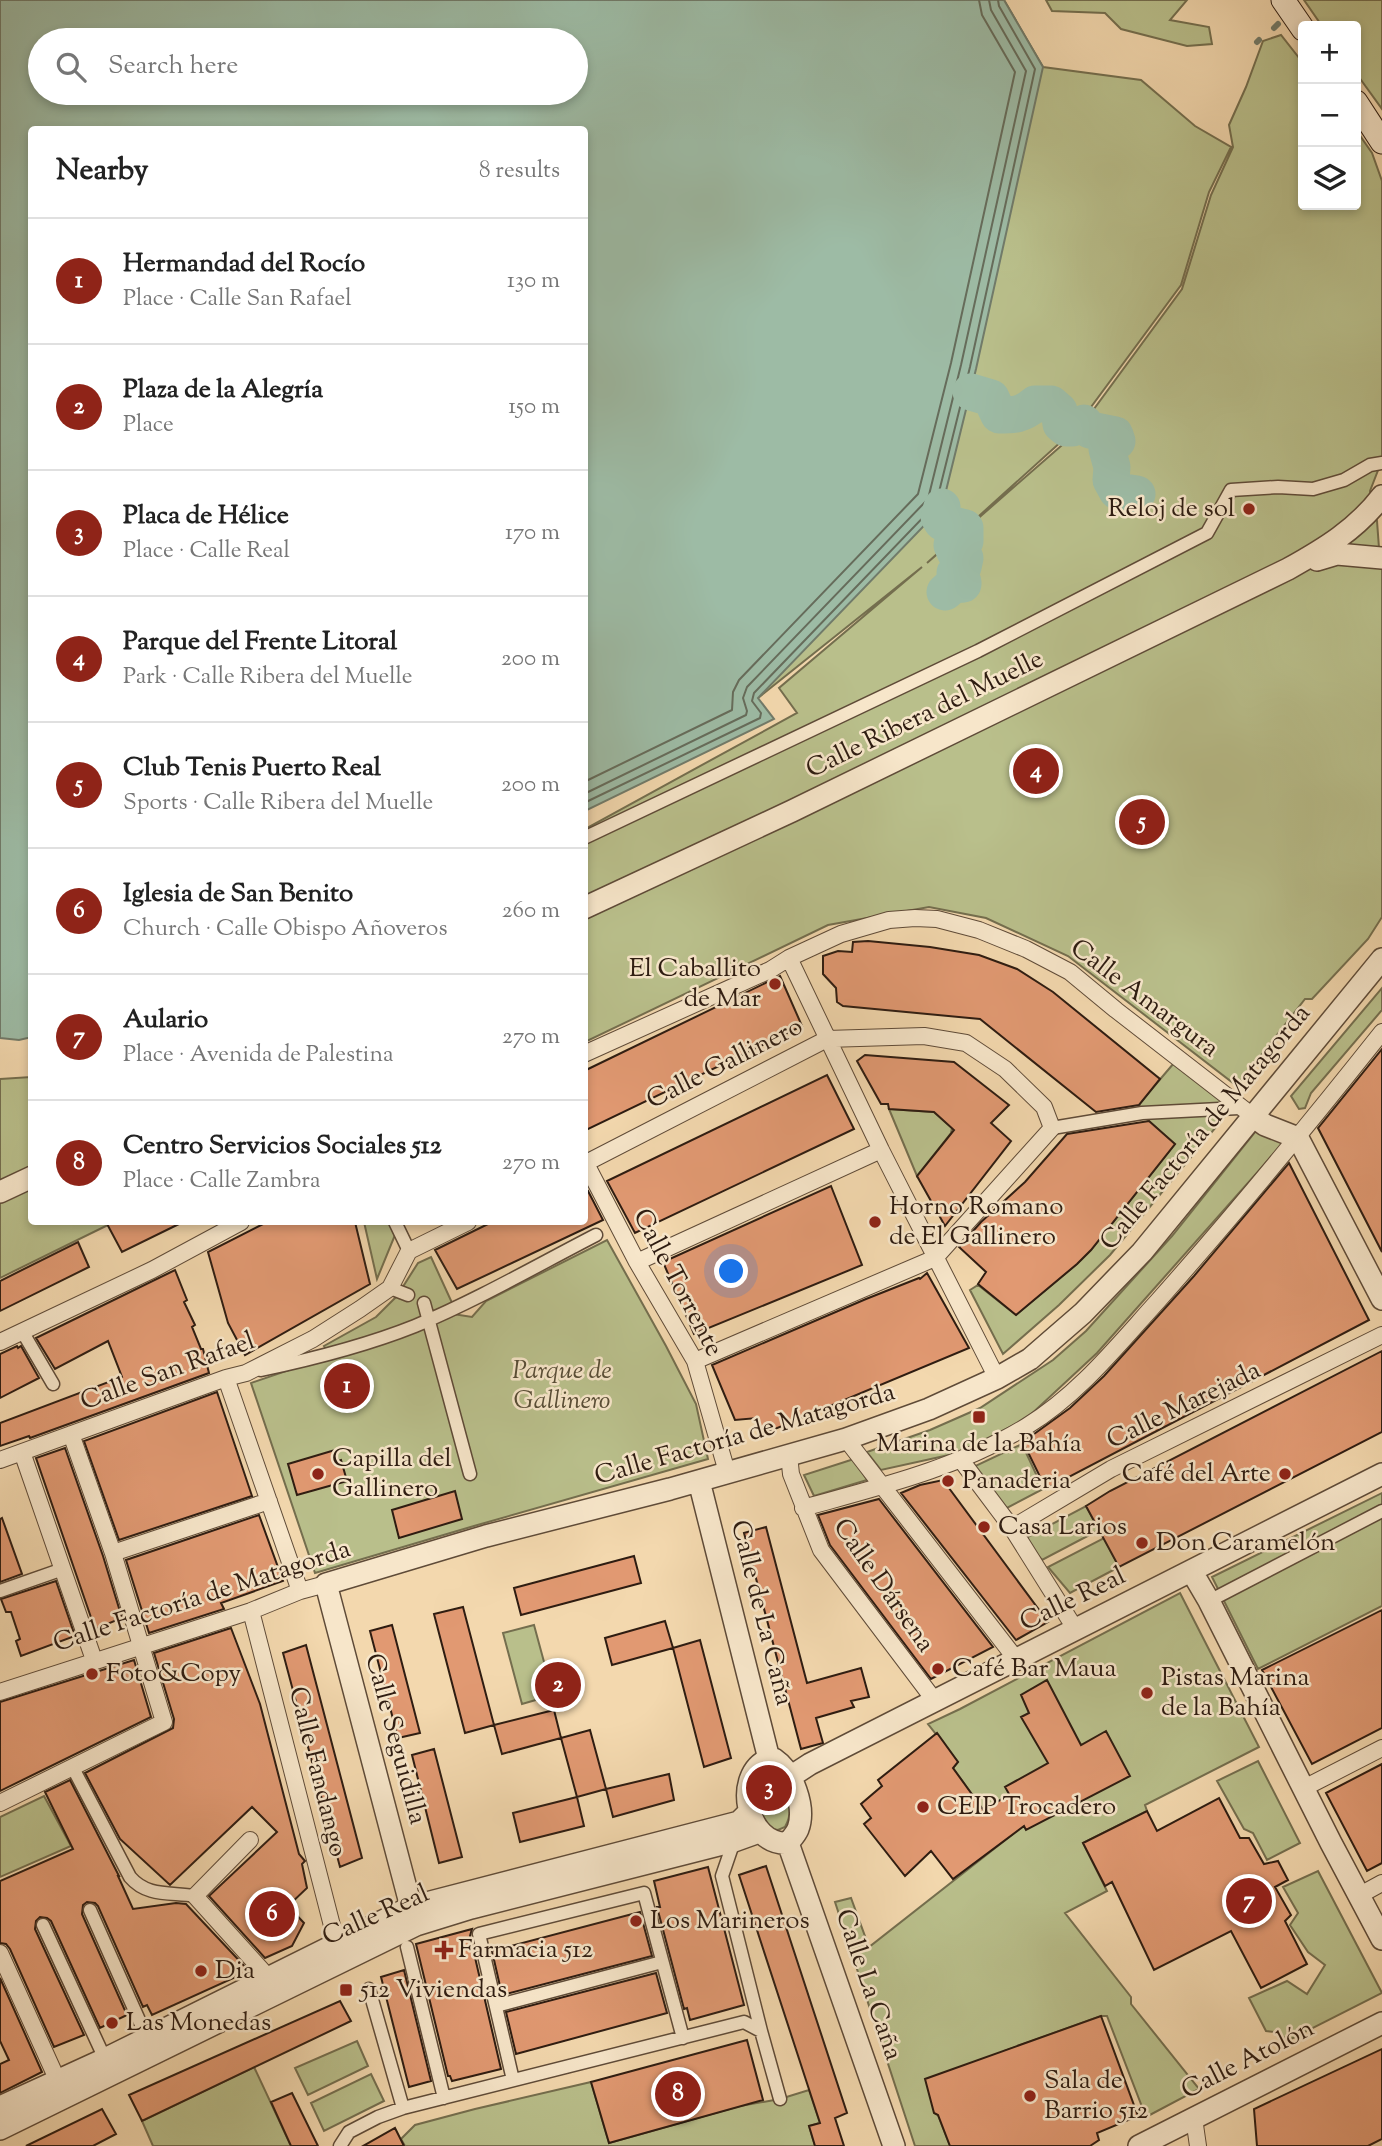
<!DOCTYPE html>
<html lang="en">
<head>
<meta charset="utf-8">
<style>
  body { margin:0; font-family:"Sorts Mill Goudy",serif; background:#f6f6f6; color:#222 }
  .controls { position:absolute; right:21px; top:21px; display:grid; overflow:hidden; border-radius:7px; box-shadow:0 4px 10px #0003 }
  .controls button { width:63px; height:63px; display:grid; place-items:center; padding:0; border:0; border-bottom:2px solid #e0e0e0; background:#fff; color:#222; font:35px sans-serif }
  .you { position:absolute; left:732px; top:1272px; width:24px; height:24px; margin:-18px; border:5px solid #fff; border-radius:50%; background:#1a73e8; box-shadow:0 0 0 10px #1a73e833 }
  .badge { display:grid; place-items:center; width:46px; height:46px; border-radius:50%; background:#8f2418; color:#fff; font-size:23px; font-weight:700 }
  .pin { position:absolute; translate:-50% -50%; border:4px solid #fff; box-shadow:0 2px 7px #0006 }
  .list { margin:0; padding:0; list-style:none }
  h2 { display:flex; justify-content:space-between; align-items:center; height:91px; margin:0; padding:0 28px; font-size:30px }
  h2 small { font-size:23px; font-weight:400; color:#767676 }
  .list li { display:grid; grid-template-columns:46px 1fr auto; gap:21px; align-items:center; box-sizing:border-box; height:126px; padding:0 28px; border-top:2px solid #e0e0e0 }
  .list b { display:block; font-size:26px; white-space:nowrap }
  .list p { margin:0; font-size:23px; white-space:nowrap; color:#767676 }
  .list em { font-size:23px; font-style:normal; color:#767676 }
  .icon { flex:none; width:38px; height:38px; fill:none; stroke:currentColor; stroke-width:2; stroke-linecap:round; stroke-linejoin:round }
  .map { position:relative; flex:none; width:1382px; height:2146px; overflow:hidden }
  .search { position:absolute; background:#fff; box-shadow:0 4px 10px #0003; left:28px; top:28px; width:560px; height:77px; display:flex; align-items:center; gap:18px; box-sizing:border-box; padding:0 24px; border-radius:38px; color:#767676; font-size:26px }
  .panel { position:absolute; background:#fff; box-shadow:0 4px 10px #0003; left:28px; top:126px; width:560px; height:1099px; border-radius:7px }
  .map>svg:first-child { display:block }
  .green { fill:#b9bf8b; stroke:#746e4e; stroke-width:2; fill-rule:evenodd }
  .water { fill:#9dbba5; stroke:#717b6a; stroke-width:2; fill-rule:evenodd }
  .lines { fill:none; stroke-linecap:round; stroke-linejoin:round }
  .shore { stroke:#666c5b; stroke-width:2 }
  .stream { stroke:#717b6a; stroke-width:6 }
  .river { stroke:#9dbba5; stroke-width:37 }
  .building { fill:#e19972; stroke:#2e1c11; stroke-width:2 }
  .pedestrian-casing { stroke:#5f4b38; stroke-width:15 }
  .minor-casing { stroke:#5f4b38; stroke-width:18 }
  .tertiary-casing { stroke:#5f4b38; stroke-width:24 }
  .secondary-casing { stroke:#2e1c11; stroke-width:25 }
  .pedestrian { stroke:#f7e6ca; stroke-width:12 }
  .minor { stroke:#f7e6ca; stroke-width:16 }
  .tertiary { stroke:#f7e6ca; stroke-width:21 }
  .secondary { stroke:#f7e6ca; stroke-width:23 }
  .poi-dot { fill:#8f2418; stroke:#f7e6ca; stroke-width:2.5 }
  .labels { text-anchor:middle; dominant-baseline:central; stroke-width:5; stroke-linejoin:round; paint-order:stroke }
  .poi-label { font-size:26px; fill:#2e1c11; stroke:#f7e6ca; text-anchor:start }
  .street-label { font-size:26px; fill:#2e1c11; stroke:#f7e6ca }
  .park-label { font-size:26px; font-style:italic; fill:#584d36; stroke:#f7e6ca }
</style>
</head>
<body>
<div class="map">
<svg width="1382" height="2146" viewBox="0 0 1382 2146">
  <rect width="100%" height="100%" fill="#f3d8ae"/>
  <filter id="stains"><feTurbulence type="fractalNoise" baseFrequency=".00286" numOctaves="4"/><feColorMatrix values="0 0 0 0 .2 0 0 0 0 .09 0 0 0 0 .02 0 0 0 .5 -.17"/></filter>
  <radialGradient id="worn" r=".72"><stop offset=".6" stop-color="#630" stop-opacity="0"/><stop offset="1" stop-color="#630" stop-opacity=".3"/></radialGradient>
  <path class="green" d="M0 0H1004L1043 67 1141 80 1195 126 1231 147 1209 192 1181 285 1074 430 927 563 1077 432 1182 289 1211 195 1233 147 1229 125 1246 87 1263 41 1281 35 1303 63V205H1356V130L1372 153 1382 181V460L1370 491 1377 521 1379 548 1382 553V917L1368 939 1312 999H1305L1237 1086 1068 956 986 918 929 907 828 925 585 1042V829L797 713 779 688 922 567 758 698 584 130H32ZM40 40H576V93H40Z
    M1046 0H1187L1170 20 1209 27 1212 44 1187 46 1121 29 1105 13 1052 11Z
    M1304 0H1382V109L1356 73V26H1322Z
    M1382 988V1010L1311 1093 1305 1108 1299 1109 1291 1096Z
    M1174 1063 1231 1109 1110 1255 1059 1305 1003 1354 970 1290 978 1285 1016 1315 1077 1264 1091 1250 1175 1144 1143 1116 1139 1104Z
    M31 1077 32 1222H114L0 1278V1079Z
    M889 1109 934 1112 952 1128 951 1133 917 1176Z
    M1256 1131 1286 1140 1097 1353 1026 1419 958 1453 881 1470 867 1452 930 1430 980 1408 1053 1360 1086 1331 1172 1236Z
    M364 1222H389L395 1235 377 1279Z
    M607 1240 666 1346 696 1404 708 1459 474 1526 315 1573 251 1383 453 1314 472 1317 486 1301Z
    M431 1257 453 1305 329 1353 324 1346 376 1317 397 1296 418 1263Z
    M1022 1444 1043 1489 1005 1509 971 1468Z
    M854 1459 867 1480 814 1496 804 1475Z
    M1382 1493V1606L1258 1669 1212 1577Z
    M1086 1506 1099 1530 1042 1560 1024 1539Z
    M1104 1538 1119 1567 1070 1593 1048 1567Z
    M1180 1593 1259 1747 1145 1805 1147 1811 1083 1843 1107 1891 1065 1913 1131 1997V2004L1199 2089 1146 2117 1107 2016H1101L1004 2051 938 2115 950 2146H915L835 1902 851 1898 869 1947 1013 1834 996 1803 984 1811 953 1768 958 1762 928 1724 960 1709Z
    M534 1625 553 1695 522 1704 503 1633Z
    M1258 1761 1300 1843 1267 1860 1253 1833 1244 1829 1217 1781Z
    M770 1772C787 1786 796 1807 785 1827L778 1830 771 1829C756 1808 755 1799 761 1775Z
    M44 1796 71 1846 0 1877V1817Z
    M1318 1871 1382 1993 1289 2040 1274 2032 1266 2031 1249 1998 1287 1981 1307 1994 1325 1965 1308 1952 1290 1925 1298 1913 1283 1887Z
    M357 2041 368 2066 308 2095 295 2068Z
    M254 2067 291 2146H153L142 2121Z
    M371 2074 384 2101 324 2131 311 2103Z
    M591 2082 609 2143 740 2106 780 2099 809 2090 820 2123 809 2126 815 2146H405L401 2139 415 2125 475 2109Z"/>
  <path class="water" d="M0 0H1004L1043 67 976 369 942 507 758 698 774 719 585 811 584 130H32V1037L19 1040 0 1038ZM40 40H576V93H40Z"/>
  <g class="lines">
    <path class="shore" d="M584 782 732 710 733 692 739 680 918 494 951 363 1015 72 982 15 979 0
      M584 794 746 715 747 711 743 698 747 687 928 499 961 365 1026 71 991 10 989 0
      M584 803 760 718 761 713 752 701 754 693 936 504 970 367 1035 69 999 6 998 0"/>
    <path class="stream" d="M1274 28 1278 24
      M1257 42 1259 40"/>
    <path class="river" d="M971 392 991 398 999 415C1015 415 1022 415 1035 404H1051L1059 411 1061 424 1066 428H1073L1084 423 1090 430 1115 435 1117 441 1107 449 1112 467 1111 480 1117 491 1137 494
      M942 507 939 517 942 522 965 528V541L952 545 955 552 965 558 963 567 955 573V578L957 582H963V584L953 585 945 592"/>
  </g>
  <path class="building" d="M868 941 930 947 979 955 1017 969 1053 992 1160 1079 1139 1105 1096 1112 980 1019 843 1006 837 1002 836 988 823 974V956L838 951 852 952 853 942Z
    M780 976 802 1026 584 1131V1071Z
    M1382 1049V1252L1318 1128Z
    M865 1055 954 1062 1009 1105 991 1123 1011 1141 945 1226 917 1176 954 1130 934 1112 889 1109 888 1104H881L857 1061Z
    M827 1075 854 1129 635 1233 607 1181Z
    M1149 1121 1175 1144 1091 1250 1077 1264 1016 1315 978 1284 986 1272 959 1247 981 1222 1025 1182 1067 1134Z
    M1289 1163 1369 1320 1046 1489 1023 1442 1070 1408 1104 1376 1194 1276Z
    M831 1186 862 1265 694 1334 663 1262Z
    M588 1191 603 1220 457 1289 435 1250 492 1222H584V1192Z
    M106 1222H183L122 1252Z
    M267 1222H355L370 1284 245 1355 228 1323 208 1252Z
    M78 1242 89 1267 0 1311V1281Z
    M175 1270 187 1300 184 1302 195 1325 192 1327 201 1349H203L209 1373 30 1438 29 1436 0 1446V1423L122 1377 108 1341 55 1369 36 1338Z
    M927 1273 969 1348 763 1434 757 1418 735 1420 712 1365 866 1299 919 1278 920 1279Z
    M17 1346 18 1348 21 1346 39 1378 0 1398V1354Z
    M1382 1351V1432L1119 1567 1086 1506 1110 1491Z
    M353 1367 364 1398 341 1405 331 1375Z
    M217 1392 252 1496 119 1540 84 1441Z
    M65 1448 103 1556 122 1618 95 1629 36 1458Z
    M335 1450 338 1461 341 1460 347 1481 297 1495 288 1464Z
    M943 1480 1048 1622 1016 1640 901 1493 920 1485Z
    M455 1491 462 1519 399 1538 392 1510Z
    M879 1499 993 1647 931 1679 830 1545 818 1515Z
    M259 1515 283 1581 221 1603 224 1609 149 1633 126 1560Z
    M2 1518 22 1574 0 1582V1519Z
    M766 1527 807 1683 861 1668 869 1697 851 1701 854 1707 816 1718 823 1743 801 1749 744 1533Z
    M634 1556 641 1583 521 1615 514 1588Z
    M56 1581 75 1636 21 1656 16 1641 20 1639 11 1612H6L1 1599Z
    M463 1607 494 1725 465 1733 434 1614Z
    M1382 1610V1728L1312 1764 1262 1670Z
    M665 1621 673 1648 612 1665 605 1638Z
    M392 1625 420 1733 398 1738 370 1631Z
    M231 1628 260 1704 299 1854 305 1861 302 1864 307 1888 288 1906 304 1923 292 1946 265 1958 209 1896 277 1832 252 1807 170 1885 120 1839 85 1773 173 1728 174 1719 154 1653Z
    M700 1640 731 1758 704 1767 673 1648Z
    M306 1645 362 1858 340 1867 283 1653Z
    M134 1660 151 1717 0 1791V1702Z
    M1047 1680 1081 1745 1106 1731 1130 1776 1026 1830 1024 1826 953 1879 931 1851 905 1876 864 1824 871 1818 861 1804 882 1786 878 1780 937 1733 958 1762 953 1768 984 1811 1009 1794 1005 1787 1048 1763 1021 1717 1029 1713 1021 1695Z
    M554 1710 561 1738 502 1754 494 1725Z
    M590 1730 606 1789 577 1797 561 1738Z
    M434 1749 462 1857 439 1863 412 1755Z
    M1382 1764V1863L1367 1871 1326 1793Z
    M669 1774 674 1800 613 1817 606 1789Z
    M70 1780 119 1876H118L133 1909 176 1903 186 1904 249 1971 152 2015 147 2005 143 2007 98 1906 95 1903 87 1902 83 1905 82 1914 127 2015 100 2028 51 1921 47 1918 40 1917 36 1921 35 1929 84 2035 54 2047 10 1949 6 1944 0 1943V1881L73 1849 45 1792Z
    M577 1797 584 1826 520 1842 513 1813Z
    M1219 1798 1240 1838H1249L1264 1864 1278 1861 1288 1880 1275 1887 1291 1915 1285 1921 1307 1964 1261 1988 1231 1931 1154 1970 1112 1882 1105 1886 1083 1843 1147 1811 1157 1831Z
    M766 1866 847 2113 835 2118 844 2146H815L809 2126 820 2123 739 1875Z
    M708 1867 744 2005 690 2020 687 2008 684 2009 657 1907H660L654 1881Z
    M640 1912 652 1956 502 1995 492 1951Z
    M472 1929 470 1936 501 2069 452 2081 450 2076H448L416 1944Z
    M404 1970 431 2081 409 2087 381 1977Z
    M656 1973 667 2013 516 2054 506 2012Z
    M0 1978 42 2072 0 2093V2064L9 2060 0 2041Z
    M340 2001 351 2021 142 2121 129 2095Z
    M1101 2016 1138 2116 1097 2133 1099 2140 1090 2146H950L938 2115 934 2113 925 2079Z
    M747 2040 763 2100 609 2143 591 2082Z
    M1382 2049V2139L1368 2146H1257L1254 2109Z
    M292 2093 318 2146H291L271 2102Z
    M102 2109 116 2134 93 2146H26Z
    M395 2128 404 2146H363Z"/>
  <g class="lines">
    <g class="pedestrian-casing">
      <path id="pedestrian" d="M584 838 978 651 1207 533 1231 490 1278 487 1313 489 1344 480 1370 465 1382 463
        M1052 1128 1142 1113 1239 1108
        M395 1222 409 1251
        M390 1288 408 1295
        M424 1303 470 1474
        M22 1331 53 1384
        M261 1370C313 1359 365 1346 415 1326 477 1300 536 1266 596 1235
        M0 1591 63 1569
        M1209 1601 1382 1511
        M73 1768 130 1877C147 1897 170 1892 195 1896
        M734 1841 722 1876 761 2031
        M90 1910 147 2038
        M43 1925 105 2059
        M407 1947 444 2098
        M369 1989 403 2108
        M496 2006 662 1962
        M513 2080 479 1934 644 1893 683 2038
        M340 2146 349 2132 378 2117 403 2108 744 2022 761 2031 780 2099"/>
    </g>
    <g class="minor-casing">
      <path id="minor" d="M789 958 881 1150 997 1378
        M584 1054 770 970 789 958 841 934 889 920 915 918 937 919 979 930 1026 949 1070 972 1116 1010 1254 1117
        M584 1160 637 1262 695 1361 727 1472
        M584 1164 827 1039 924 1036 966 1043 1005 1069 1044 1107 1052 1128 935 1258 695 1361
        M637 1262 881 1150
        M0 1342 152 1270 241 1222
        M226 1378 300 1591
        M846 1439 1016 1659
        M22 1452 94 1660
        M789 1455 791 1474 821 1550 935 1701
        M0 1460 226 1378 246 1373 313 1339 360 1309 390 1288 409 1251 468 1222
        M961 1460 1012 1528 1076 1630
        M803 1508C879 1487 959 1468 1027 1426 1079 1394 1117 1346 1157 1302 1235 1214 1309 1124 1382 1032
        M1012 1528 1111 1469 1382 1335
        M113 1553 269 1501
        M251 1611 337 1945
        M0 1692 251 1611 300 1591 326 1584
        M1304 1788 1382 1748
        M0 1803 164 1722 113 1553 71 1434
        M250 1840 195 1896 269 1978
        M1360 1895 1382 1883
        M0 1953 57 2079
        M1194 2118 1198 2146"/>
    </g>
    <g class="tertiary-casing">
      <path id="tertiary" d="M1317 560 1337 554 1382 558
        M584 908 792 811 1288 569C1324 549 1357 529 1382 496
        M1254 1117 1265 1125 1298 1138 1382 1299
        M0 1192 32 1177
        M699 1481 769 1759
        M1192 1572 1209 1601 1331 1843 1382 1939
        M769 1759H774C793 1772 806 1807 798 1829 796 1834 792 1838 788 1843 746 1846 732 1774 769 1759Z
        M790 1777 810 1764 1382 1474
        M788 1843 894 2146
        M411 1907 326 1584 486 1536 670 1489 846 1439 929 1409 997 1378 1030 1359 1053 1339 1083 1313 1142 1252 1382 959
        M0 2107 105 2059 411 1907 739 1822 749 1812
        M0 2129 416 1925 471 1908 734 1841 759 1832
        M1139 2146 1382 2023"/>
    </g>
    <g class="secondary-casing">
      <path id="secondary" d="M1283 0 1303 29
        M1356 102 1382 142"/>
    </g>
    <use href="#pedestrian" class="pedestrian"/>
    <use href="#minor" class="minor"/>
    <use href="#tertiary" class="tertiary"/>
    <use href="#secondary" class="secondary"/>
  </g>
  <g class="poi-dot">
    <circle cx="1249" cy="509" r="7"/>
    <circle cx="775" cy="984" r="7"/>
    <circle cx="875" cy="1222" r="7"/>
    <rect x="972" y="1410" width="14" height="14" rx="3.5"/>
    <circle cx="318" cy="1474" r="7"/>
    <circle cx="1285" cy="1474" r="7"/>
    <circle cx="948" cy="1481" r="7"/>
    <circle cx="984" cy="1527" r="7"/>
    <circle cx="1142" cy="1543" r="7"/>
    <circle cx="938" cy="1669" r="7"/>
    <circle cx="92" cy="1674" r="7"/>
    <circle cx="1147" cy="1693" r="7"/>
    <circle cx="923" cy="1807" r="7"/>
    <circle cx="636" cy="1921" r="7"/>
    <path d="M440.5 1939.5h7v7h7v7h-7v7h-7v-7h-7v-7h7z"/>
    <circle cx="201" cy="1971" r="7"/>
    <rect x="339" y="1983" width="14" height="14" rx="3.5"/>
    <circle cx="112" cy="2023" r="7"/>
    <circle cx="1030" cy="2096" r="7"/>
  </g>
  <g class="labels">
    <g class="poi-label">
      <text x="1235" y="509" text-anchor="end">Reloj de sol</text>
      <text x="761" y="969" text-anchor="end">El Caballito<tspan x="761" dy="30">de Mar</tspan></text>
      <text x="889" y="1207">Horno Romano<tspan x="889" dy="30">de El Gallinero</tspan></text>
      <text x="979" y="1444" text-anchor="middle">Marina de la Bahía</text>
      <text x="332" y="1459">Capilla del<tspan x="332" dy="30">Gallinero</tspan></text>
      <text x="1271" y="1474" text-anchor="end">Café del Arte</text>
      <text x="962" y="1481">Panaderia</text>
      <text x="998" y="1527">Casa Larios</text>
      <text x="1156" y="1543">Don Caramelón</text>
      <text x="952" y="1669">Café Bar Maua</text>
      <text x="106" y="1674">Foto&amp;Copy</text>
      <text x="1161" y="1678">Pistas Marina<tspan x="1161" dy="30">de la Bahía</tspan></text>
      <text x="937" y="1807">CEIP Trocadero</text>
      <text x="650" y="1921">Los Marineros</text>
      <text x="458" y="1950">Farmacia 512</text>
      <text x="215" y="1971">Dia</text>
      <text x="360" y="1990">512 Viviendas</text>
      <text x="126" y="2023">Las Monedas</text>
      <text x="1044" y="2081">Sala de<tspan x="1044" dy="30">Barrio 512</tspan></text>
    </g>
    <g class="street-label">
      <text transform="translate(925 715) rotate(-26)">Calle Ribera del Muelle</text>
      <text transform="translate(1144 999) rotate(37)">Calle Amargura</text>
      <text transform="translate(725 1064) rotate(-27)">Calle Gallinero</text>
      <text transform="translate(1206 1128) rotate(-50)">Calle Factoría de Matagorda</text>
      <text transform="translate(677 1283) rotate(62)">Calle Torrente</text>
      <text transform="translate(168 1372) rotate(-20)">Calle San Rafael</text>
      <text transform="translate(1184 1406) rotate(-26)">Calle Marejada</text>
      <text transform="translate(745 1435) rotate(-16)">Calle Factoría de Matagorda</text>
      <text transform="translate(883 1586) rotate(55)">Calle Dársena</text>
      <text transform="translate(202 1597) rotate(-18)">Calle Factoría de Matagorda</text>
      <text transform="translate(1073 1600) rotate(-26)">Calle Real</text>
      <text transform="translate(761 1613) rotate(76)">Calle de La Caña</text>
      <text transform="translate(395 1739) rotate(75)">Calle Seguidilla</text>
      <text transform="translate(317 1772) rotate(76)">Calle Fandango</text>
      <text transform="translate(376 1916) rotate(-24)">Calle Real</text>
      <text transform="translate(868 1985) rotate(71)">Calle La Caña</text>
      <text transform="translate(1248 2060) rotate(-27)">Calle Atolón</text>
    </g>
    <g class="park-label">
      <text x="562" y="1371">Parque de<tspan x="562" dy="30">Gallinero</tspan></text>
    </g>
  </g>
  <rect width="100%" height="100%" filter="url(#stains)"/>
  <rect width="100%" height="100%" fill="url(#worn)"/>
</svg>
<div class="controls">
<button>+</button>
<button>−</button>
<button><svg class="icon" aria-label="layers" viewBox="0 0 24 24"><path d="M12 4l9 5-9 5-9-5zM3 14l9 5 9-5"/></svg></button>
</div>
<div class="you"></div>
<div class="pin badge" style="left:347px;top:1386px">1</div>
<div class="pin badge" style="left:558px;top:1685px">2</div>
<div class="pin badge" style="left:769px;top:1788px">3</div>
<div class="pin badge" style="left:1036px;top:771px">4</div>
<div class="pin badge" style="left:1142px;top:822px">5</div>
<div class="pin badge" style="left:272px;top:1914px">6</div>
<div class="pin badge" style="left:1249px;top:1901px">7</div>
<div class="pin badge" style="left:678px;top:2094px">8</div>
<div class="search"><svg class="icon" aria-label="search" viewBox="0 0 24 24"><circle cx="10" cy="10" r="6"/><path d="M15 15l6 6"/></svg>Search here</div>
<section class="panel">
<h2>Nearby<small>8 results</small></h2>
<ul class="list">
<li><span class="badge">1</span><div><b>Hermandad del Rocío</b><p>Place · Calle San Rafael</p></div><em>130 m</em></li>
<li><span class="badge">2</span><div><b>Plaza de la Alegría</b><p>Place</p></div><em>150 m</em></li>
<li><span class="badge">3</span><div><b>Placa de Hélice</b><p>Place · Calle Real</p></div><em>170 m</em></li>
<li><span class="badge">4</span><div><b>Parque del Frente Litoral</b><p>Park · Calle Ribera del Muelle</p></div><em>200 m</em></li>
<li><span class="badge">5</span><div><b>Club Tenis Puerto Real</b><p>Sports · Calle Ribera del Muelle</p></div><em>200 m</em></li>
<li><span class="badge">6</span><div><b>Iglesia de San Benito</b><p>Church · Calle Obispo Añoveros</p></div><em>260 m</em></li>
<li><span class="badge">7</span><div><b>Aulario</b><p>Place · Avenida de Palestina</p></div><em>270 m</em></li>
<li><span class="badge">8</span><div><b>Centro Servicios Sociales 512</b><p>Place · Calle Zambra</p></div><em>270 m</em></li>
</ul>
</section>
</div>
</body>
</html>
